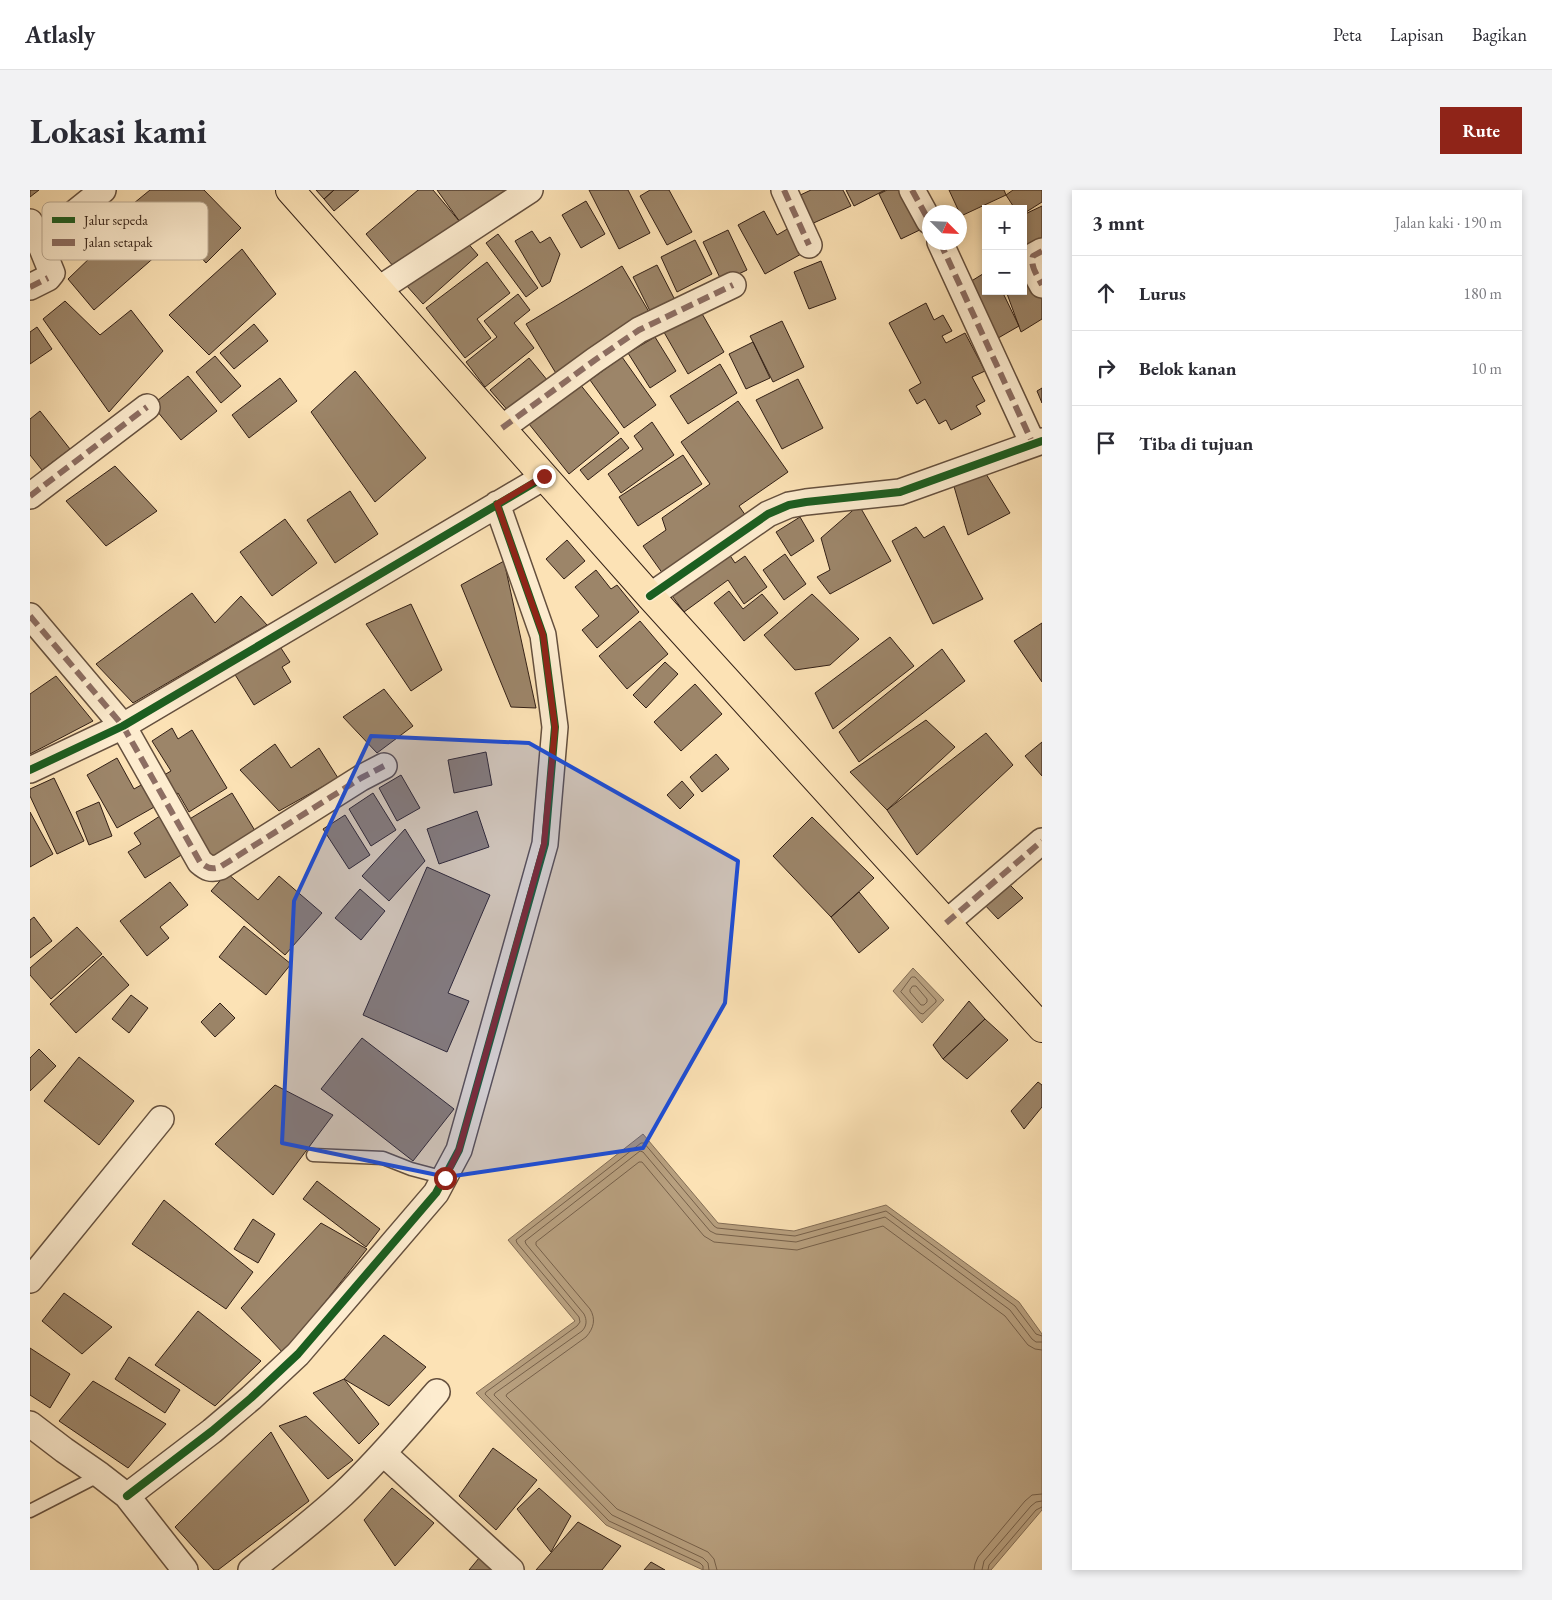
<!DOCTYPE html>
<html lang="id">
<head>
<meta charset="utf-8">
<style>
  body { margin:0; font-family:"EB Garamond",serif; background:#f2f2f3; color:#2b2b33 }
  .controls { position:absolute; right:15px; top:15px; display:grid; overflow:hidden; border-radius:0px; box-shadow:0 2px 8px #0003 }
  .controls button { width:45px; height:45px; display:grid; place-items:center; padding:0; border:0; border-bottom:1px solid #e1e1e2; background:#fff; color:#2b2b33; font:25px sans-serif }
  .compass { position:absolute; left:892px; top:15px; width:45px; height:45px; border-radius:50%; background:#fff; box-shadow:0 2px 8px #0003; rotate:114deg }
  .stop { position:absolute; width:15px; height:15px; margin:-11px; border:4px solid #8f2418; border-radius:50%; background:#fff }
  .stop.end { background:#8f2418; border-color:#fff; box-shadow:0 1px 5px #0008 }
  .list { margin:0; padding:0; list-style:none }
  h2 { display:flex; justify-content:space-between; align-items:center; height:65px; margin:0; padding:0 20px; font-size:21px }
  h2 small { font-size:16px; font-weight:400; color:#7c7c81 }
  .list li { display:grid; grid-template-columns:32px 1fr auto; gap:15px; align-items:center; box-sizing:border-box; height:75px; padding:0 20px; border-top:1px solid #e1e1e2 }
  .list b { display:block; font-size:19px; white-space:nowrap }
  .list em { font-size:16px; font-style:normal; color:#7c7c81 }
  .icon { flex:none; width:28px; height:28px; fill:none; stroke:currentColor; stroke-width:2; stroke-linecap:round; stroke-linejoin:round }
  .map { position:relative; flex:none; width:1012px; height:1380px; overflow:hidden; border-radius:0px }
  header { display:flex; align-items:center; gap:30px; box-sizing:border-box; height:70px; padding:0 25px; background:#fff; border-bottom:1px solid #e1e1e2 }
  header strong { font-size:24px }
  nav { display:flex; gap:28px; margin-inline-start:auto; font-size:18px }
  .intro { display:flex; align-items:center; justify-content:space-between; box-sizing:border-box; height:120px; padding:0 30px }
  h1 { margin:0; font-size:35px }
  .button { padding:12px 22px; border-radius:0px; background:#8f2418; color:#fff; font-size:18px; font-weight:700 }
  main { display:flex; gap:30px; padding:0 30px }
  aside { flex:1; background:#fff; border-radius:0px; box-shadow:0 2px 8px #0003 }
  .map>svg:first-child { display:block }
  .water { fill:#b8a07f; stroke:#836d55 }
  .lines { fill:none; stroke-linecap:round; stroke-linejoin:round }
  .shore { stroke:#76604a; stroke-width:1 }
  .building { fill:#9c8569; stroke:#332016 }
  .lane-casing { stroke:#65503e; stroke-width:15 }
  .street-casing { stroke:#65503e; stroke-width:28 }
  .highway-casing { stroke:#332016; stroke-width:30 }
  .lane { stroke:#fdeccf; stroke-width:12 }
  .street { stroke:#fdeccf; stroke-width:25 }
  .highway { stroke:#fce2b5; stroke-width:28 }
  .quiet { stroke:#8d6e63; stroke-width:6; stroke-dasharray:12 6; stroke-linecap:butt }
  .cycleway-casing { stroke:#fdeccf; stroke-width:11 }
  .cycleway { stroke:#1b5e20; stroke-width:8 }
  .route { stroke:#8f2418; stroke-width:6 }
  .marked { fill:#1d4ed8; fill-opacity:0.2; stroke:#1d4ed8; stroke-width:4; stroke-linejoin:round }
  .key { fill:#fdeccf; stroke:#c0af98; stroke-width:1 }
  .key-label { font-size:14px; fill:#332016 }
</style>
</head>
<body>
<header>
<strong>Atlasly</strong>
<nav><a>Peta</a><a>Lapisan</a><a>Bagikan</a></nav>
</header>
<div class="intro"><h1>Lokasi kami</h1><a class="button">Rute</a></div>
<main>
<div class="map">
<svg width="1012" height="1380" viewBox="0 0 1012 1380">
  <rect width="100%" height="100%" fill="#fce2b5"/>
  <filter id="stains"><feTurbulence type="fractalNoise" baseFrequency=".004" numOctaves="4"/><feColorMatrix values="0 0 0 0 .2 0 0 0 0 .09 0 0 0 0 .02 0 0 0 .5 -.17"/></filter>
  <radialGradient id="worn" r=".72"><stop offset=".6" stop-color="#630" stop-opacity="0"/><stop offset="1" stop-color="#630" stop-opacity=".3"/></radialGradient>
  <path class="water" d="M883 778 914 810 892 833 863 801Z
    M613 944 688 1033 764 1041 856 1015 989 1112 1012 1144V1320L961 1380H673L576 1335 446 1203 545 1131 478 1050Z"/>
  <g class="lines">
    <path class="shore" d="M882 787H885L906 810V812L893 824 890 823 871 802Z
      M883 796H886L897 809V812L894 815H891L880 802V800Z
      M673 1380V1376L670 1373 579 1331 455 1204 456 1202 547 1136 550 1132 549 1127 487 1053 486 1050 611 953H614L684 1036 687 1038 765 1046 856 1021 985 1116 1006 1144 1012 1146
      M679 1380 678 1373 673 1368 582 1325 464 1205 465 1203 552 1141C557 1136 557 1130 554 1124L496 1054 495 1051 610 961 613 962 680 1041 686 1044 766 1052 855 1027 980 1120 1002 1149 1006 1152H1012
      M687 1380 684 1369 678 1362 587 1319 476 1206 477 1204 556 1147C564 1138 566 1129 560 1119L506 1055V1052L609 972H612L674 1046 684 1052 767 1060 853 1036 975 1126 998 1155 1005 1159 1012 1160
      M944 1380 945 1374 948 1367 995 1311 1002 1305 1012 1304
      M952 1380 954 1371 1001 1316 1006 1312 1012 1311
      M958 1380 959 1375 1006 1320 1012 1317"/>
  </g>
  <path class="building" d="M0 0H9L0 7Z
    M120 0H174L211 38 176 73 151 44 64 120 38 89 65 63 54 54Z
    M286 0H304L294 9Z
    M304 0H329L304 21 294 9Z
    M388 0H403L430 32 369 83 336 44Z
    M407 0H476L430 32Z
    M559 0H598L620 43 589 59Z
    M620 0H639L662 42 637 55 610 6Z
    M781 0H813L821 16 777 36 764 8Z
    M816 0H855L824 16Z
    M857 0H880L898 36 871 49 849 4Z
    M919 0H974L976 5 931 26Z
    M983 0H1012V12L993 24V19H985L976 5Z
    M556 11 575 44 551 58 532 25Z
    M1012 16V54L1001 66 993 48V25Z
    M734 21 747 45 759 38 773 63 735 84 708 35Z
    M698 40 717 80 692 92 673 52Z
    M502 41 510 53 520 47 530 64 520 92 512 97 485 51Z
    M468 44 508 98 496 107 456 53Z
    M435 50 448 65 393 114 376 95Z
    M665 50 682 84 647 102 631 67Z
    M212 59 246 104 179 165 139 125Z
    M791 71 806 109 779 119 764 82Z
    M457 72 480 103 447 129 461 148 435 168 396 118Z
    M627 75 645 110 621 123 603 87Z
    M592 76 622 127 527 185 496 134Z
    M999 81 1012 108V129L991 142 976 101H993V83Z
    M956 82V101H972L989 136 963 151 935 95Z
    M488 104 500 120 484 133 504 158 455 197 436 172 467 147 454 131Z
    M35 111 70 145 101 120 133 161 79 222 13 129Z
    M896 113 904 130 913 125 922 141 912 146 916 153 935 143 955 181 942 187 955 211 946 216 951 224 921 240 916 230 909 234 895 209 887 214 879 200 891 193 859 133Z
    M667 115 694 162 658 184 631 137Z
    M752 131 774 177 743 192 720 146Z
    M224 134 238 151 204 179 190 163Z
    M7 137 22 159 0 174V142Z
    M625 147 646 181 620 198 598 163Z
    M723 152 740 188 716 199 699 164Z
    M185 166 211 196 191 213 166 182Z
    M592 167 626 215 594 238 560 190Z
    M499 168 518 191 480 223 460 200Z
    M690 174 707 203 658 234 640 206Z
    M325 181 396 268 345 312 281 222Z
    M158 186 187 221 151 250 122 215Z
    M250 188 267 211 219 248 202 225Z
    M768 189 793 238 752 259 726 210Z
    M549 193 589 243 539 284 499 234Z
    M1012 198V213L1007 201Z
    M708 211 758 282 709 316 716 326 633 384 613 356 636 340 632 328 680 294 651 252Z
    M10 221 40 259 12 280 0 265V229Z
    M622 232 644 265 591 303 578 284 613 259 604 246Z
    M591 248 599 258 558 290 550 280Z
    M653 265 672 294 608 336 589 307Z
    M85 276 127 321 76 356 36 311Z
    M953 279 980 323 938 345 923 293Z
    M320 301 348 344 305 373 277 330Z
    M829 315 861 371 800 404 787 387 800 380 791 348Z
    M770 327 784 351 761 366 746 342Z
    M255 329 287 373 242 406 210 362Z
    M914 336 953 409 903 434 862 351 886 337 894 348Z
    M537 350 555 371 534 389 516 369Z
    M695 358 705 373 715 366 737 397 714 414 698 390 654 422 637 399Z
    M755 364 776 394 754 410 733 380Z
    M474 371 506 518 481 517 431 395Z
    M566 380 581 399 587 395 609 422 567 458 552 440 569 426 545 397Z
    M699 401 713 419 732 404 748 423 714 451 684 413Z
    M162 403 185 433 211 406 237 435 103 513 66 474Z
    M782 404 829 449 800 475 765 480 734 445Z
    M381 414 412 480 381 501 336 434Z
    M610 431 638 464 597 499 569 466Z
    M1012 433V492L984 451Z
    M860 447 884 476 803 539 785 503Z
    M249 455 260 472 252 477 261 492 224 515 204 483Z
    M912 459 935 491 829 572 809 542Z
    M635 472 648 484 616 518 603 505Z
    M26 486 63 531 0 564V504Z
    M665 494 692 524 651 561 624 532Z
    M354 499 383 536 347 563 313 527Z
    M896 530 925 557 857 620 820 582Z
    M142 538 148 549 162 540 197 598 159 622 148 603 141 608 129 588 141 581 122 551Z
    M956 543 983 575 887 665 857 620Z
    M1012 552V586L995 566Z
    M245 554 261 578 289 558 308 588 249 621 210 580Z
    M456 562 462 595 424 603 418 570Z
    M686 564 699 579 672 602 660 587Z
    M87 568 104 599 113 594 126 616 87 638 57 585Z
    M371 585 390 618 367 631 349 598Z
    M24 588 54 651 27 664 0 606V599Z
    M652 591 664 605 650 619 637 605Z
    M202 603 227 644 183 671 158 630Z
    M343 603 366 640 341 656 319 619Z
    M69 612 82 646 59 655 46 622Z
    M447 621 459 657 409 674 397 639Z
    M0 622 23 664 0 677Z
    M133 624 156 662 115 688 98 662 111 654 104 643Z
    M315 625 340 665 319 679 293 639Z
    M782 627 844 688 801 727 743 666Z
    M375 639 395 671 359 711 332 686Z
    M397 677 460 705 418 803 439 811 417 862 333 825Z
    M197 683 228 710 249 686 292 723 255 765 181 701Z
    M976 691 993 708 968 729 952 712Z
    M140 692 158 715 130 737 139 748 117 766 90 731Z
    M330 699 355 721 331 750 305 728Z
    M829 702 859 738 829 763 801 727Z
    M4 727 22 751 0 768V730Z
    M214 736 261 774 236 805 189 767Z
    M47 737 72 764 21 809 0 785V778Z
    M73 766 99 795 46 843 20 814Z
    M101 805 118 818 99 843 82 829Z
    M939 811 955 829 913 869 903 855Z
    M190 813 205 828 185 847 171 832Z
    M955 829 978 850 937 889 913 869Z
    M332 848 424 919 383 971 291 899Z
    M9 859 26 876 0 901V868Z
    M49 867 104 911 69 955 14 911Z
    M1008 892 1012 895V917L994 939 981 921Z
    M245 895 303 925 243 1005 185 954Z
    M287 991 350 1039 336 1057 273 1009Z
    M134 1010 223 1082 196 1119 102 1054Z
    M223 1029 245 1044 228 1073 204 1059Z
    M291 1033 337 1059 254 1164 211 1118Z
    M34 1103 82 1137 52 1164 12 1131Z
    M168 1121 231 1171 185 1216 125 1175Z
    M354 1145 396 1177 359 1216 314 1189Z
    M0 1158 40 1184 20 1218 0 1205Z
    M99 1167 150 1200 135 1223 85 1189Z
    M314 1189 349 1234 329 1254 283 1203Z
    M63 1191 136 1234 98 1278 29 1231Z
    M276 1226 323 1270 298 1289 249 1236Z
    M241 1242 279 1311 188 1380H184L145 1337Z
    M463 1258 507 1290 466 1340 429 1306Z
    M362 1298 404 1333 365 1376 334 1330Z
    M509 1298 541 1326 521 1362 487 1319Z
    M548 1332 591 1356 572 1380H506Z
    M449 1368 465 1380H439Z
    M621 1372 635 1380H614Z"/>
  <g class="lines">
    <g class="lane-casing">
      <path id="lane" d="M283 965 353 968 381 979 415 988
        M0 1321 70 1285"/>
    </g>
    <g class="street-casing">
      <path id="street" d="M754 0 779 55
        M882 0 899 31
        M0 32 11 50 73 0
        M910 52 1003 254
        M1012 61 1003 66C1000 76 1007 85 1012 95
        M0 97 18 88 22 83 11 56V50
        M349 99 500 0
        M472 238 565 170 609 140 703 95
        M0 306 117 217
        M620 406 738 324 759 315 776 312 870 302 1012 251
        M0 426 93 536 170 672C177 678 181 680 190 677L331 588 354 576
        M0 580 93 536 514 287
        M916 733 1012 651
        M0 1090 131 929
        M0 1234 34 1260 70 1285 97 1306 155 1380
        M353 1263 481 1380
        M97 1306 182 1241 221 1208 268 1164 406 1003 429 960 515 654 525 537 513 445 467 314
        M221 1380C252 1355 284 1331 313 1304 347 1272 377 1236 407 1202"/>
    </g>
    <g class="highway-casing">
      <path id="highway" d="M260 0 620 406 1012 838"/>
    </g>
    <use href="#lane" class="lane"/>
    <use href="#street" class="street"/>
    <use href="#highway" class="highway"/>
    <path class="quiet" d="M754 0 779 55
      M882 0 899 31
      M910 52 1003 254
      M1012 61 1003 66C1000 76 1007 85 1012 95
      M0 97 18 88
      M472 238 565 170 609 140 703 95
      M0 306 117 217
      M0 426 93 536 170 672C177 678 181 680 190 677L331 588 354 576
      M916 733 1012 651"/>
    <g class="cycleway-casing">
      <path id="cycleway" d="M620 406 738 324 759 315 776 312 870 302 1012 251
        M0 580 93 536 514 287
        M97 1306 182 1241 221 1208 268 1164 406 1003 429 960 515 654 525 537 513 445 467 314"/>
    </g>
    <use href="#cycleway" class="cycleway"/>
  </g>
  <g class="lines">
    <path class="route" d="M415 988 429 960 514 654 525 538 513 445 467 314 514 286"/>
  </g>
  <path class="marked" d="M341 546 499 553 708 671 695 813 613 958 417 987 252 953 264 711Z"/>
  <rect x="12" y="12" width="166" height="58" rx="8" class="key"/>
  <rect x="22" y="27" width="23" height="6" fill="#1b5e20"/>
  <rect x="22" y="49" width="23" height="7" fill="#8d6e63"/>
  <g class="key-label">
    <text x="54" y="35">Jalur sepeda</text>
    <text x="54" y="57">Jalan setapak</text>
  </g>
  <rect width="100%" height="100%" filter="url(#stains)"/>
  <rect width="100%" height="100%" fill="url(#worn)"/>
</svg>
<div class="controls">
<button>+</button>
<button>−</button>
</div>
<svg class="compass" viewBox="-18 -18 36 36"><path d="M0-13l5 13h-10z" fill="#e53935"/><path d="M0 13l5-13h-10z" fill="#7c7c81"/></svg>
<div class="stop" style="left:415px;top:988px"></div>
<div class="stop end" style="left:514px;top:286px"></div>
</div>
<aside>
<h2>3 mnt<small>Jalan kaki · 190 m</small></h2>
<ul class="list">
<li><svg class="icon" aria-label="ahead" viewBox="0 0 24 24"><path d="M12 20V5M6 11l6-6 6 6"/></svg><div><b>Lurus</b></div><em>180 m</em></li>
<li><svg class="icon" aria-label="right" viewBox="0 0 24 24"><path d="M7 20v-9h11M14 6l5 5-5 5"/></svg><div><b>Belok kanan</b></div><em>10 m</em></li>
<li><svg class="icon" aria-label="arrive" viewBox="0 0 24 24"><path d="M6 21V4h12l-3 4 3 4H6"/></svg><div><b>Tiba di tujuan</b></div></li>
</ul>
</aside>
</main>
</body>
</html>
